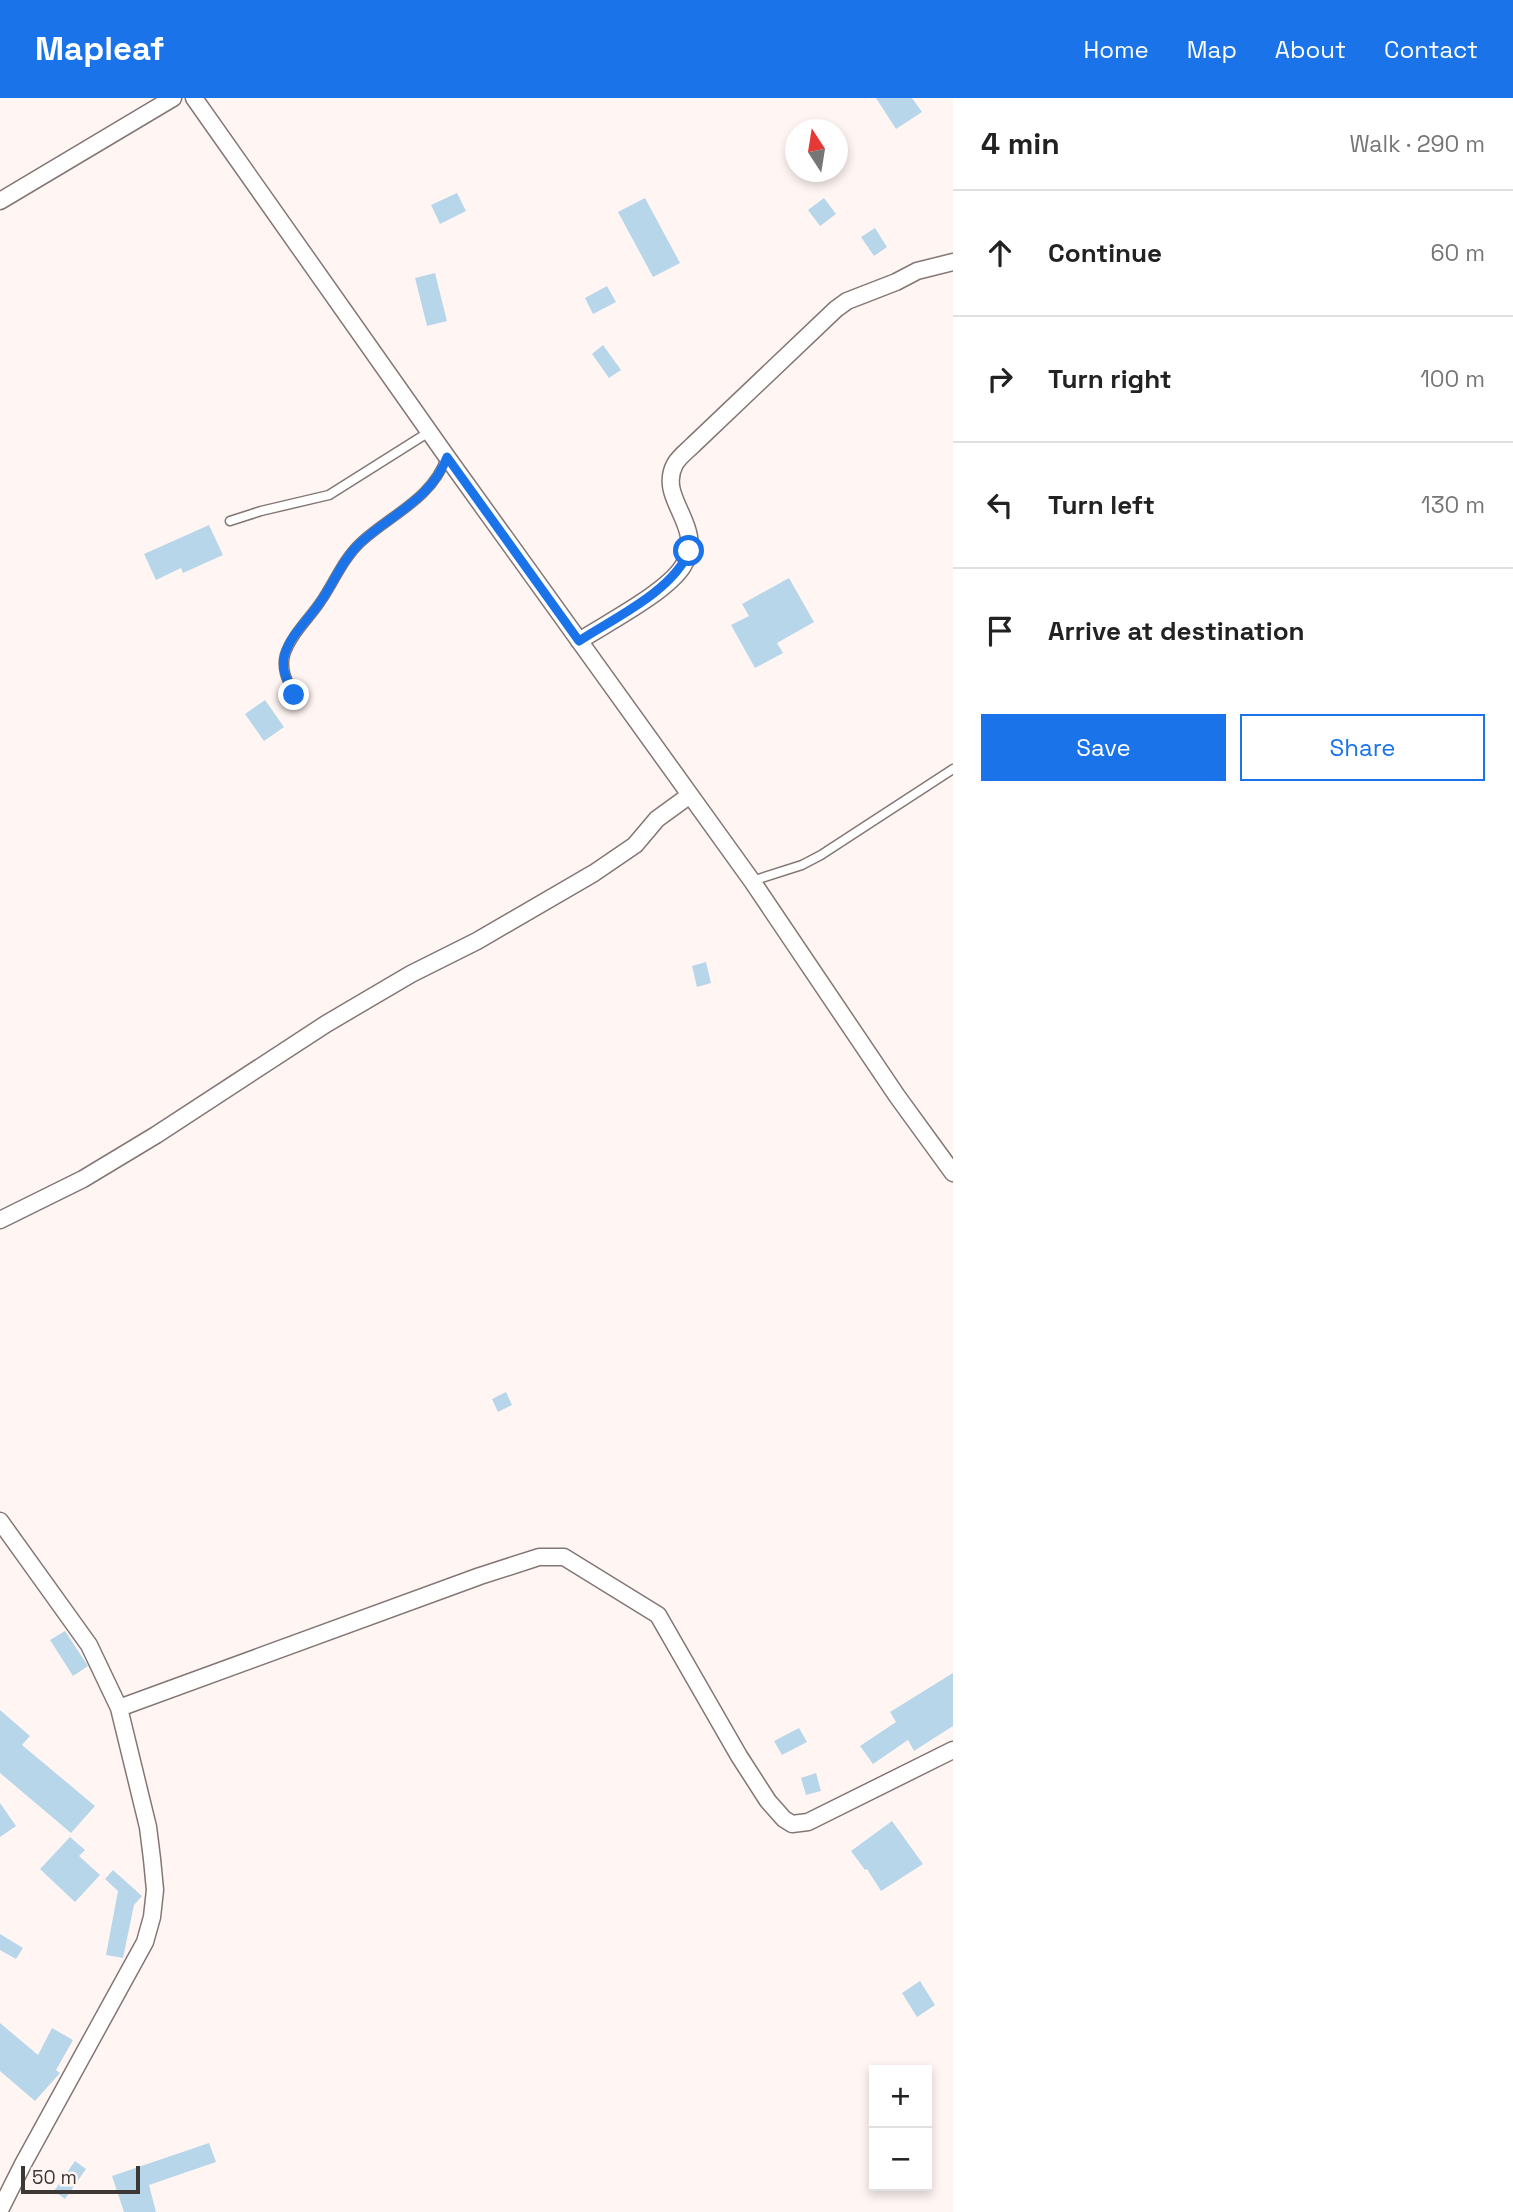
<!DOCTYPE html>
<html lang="en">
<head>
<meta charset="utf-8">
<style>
  body { margin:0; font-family:"Space Grotesk",sans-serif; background:#f6f6f6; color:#222 }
  .controls { position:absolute; right:21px; bottom:21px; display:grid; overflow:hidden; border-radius:0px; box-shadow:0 4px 10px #0003 }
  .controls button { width:63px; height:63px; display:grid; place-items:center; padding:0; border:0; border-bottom:2px solid #e0e0e0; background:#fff; color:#222; font:35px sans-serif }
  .compass { position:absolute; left:785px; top:21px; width:63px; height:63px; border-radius:50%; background:#fff; box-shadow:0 4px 10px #0003; rotate:348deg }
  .scale { position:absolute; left:21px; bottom:18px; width:119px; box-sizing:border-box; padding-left:7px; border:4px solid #3d3736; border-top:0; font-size:19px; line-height:24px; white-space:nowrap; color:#3d3736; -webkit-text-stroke:5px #fff6f4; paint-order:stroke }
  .stop { position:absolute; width:21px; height:21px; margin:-16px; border:5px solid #1a73e8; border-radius:50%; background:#fff }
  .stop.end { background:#1a73e8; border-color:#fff; box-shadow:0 2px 7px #0008 }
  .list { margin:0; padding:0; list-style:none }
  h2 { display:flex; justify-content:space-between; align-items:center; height:91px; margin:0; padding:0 28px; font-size:30px }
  h2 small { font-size:23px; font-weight:400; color:#767676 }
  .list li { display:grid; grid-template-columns:46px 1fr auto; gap:21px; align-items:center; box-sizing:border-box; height:126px; padding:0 28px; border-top:2px solid #e0e0e0 }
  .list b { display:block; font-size:26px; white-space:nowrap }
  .list em { font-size:23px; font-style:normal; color:#767676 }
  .actions { display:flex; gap:14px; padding:21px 28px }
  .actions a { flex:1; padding:16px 0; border:2px solid #1a73e8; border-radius:0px; text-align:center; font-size:24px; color:#1a73e8 }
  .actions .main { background:#1a73e8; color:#fff }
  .icon { flex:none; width:38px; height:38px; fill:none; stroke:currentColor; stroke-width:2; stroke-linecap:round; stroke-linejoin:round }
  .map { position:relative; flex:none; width:953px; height:2114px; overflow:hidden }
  header { display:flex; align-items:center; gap:42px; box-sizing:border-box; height:98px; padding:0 35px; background:#1a73e8; color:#fff }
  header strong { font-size:33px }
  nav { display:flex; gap:38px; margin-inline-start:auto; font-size:24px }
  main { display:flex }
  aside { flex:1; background:#fff }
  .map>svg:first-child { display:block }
  .building { fill:#b7d6ea }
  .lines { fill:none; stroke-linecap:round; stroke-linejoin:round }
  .service-casing { stroke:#837774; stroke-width:11 }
  .minor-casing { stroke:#837774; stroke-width:19 }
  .service { stroke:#fff; stroke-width:8 }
  .minor { stroke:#fff; stroke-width:16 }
  .route { stroke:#1a73e8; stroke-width:9 }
</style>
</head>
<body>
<header>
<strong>Mapleaf</strong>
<nav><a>Home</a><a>Map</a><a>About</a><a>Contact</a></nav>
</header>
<main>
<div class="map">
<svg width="953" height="2114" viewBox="0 0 953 2114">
  <rect width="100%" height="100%" fill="#fff6f4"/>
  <path class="building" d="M876 0H912L922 14 896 31Z
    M457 95 466 113 440 126 431 107Z
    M645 100 680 165 653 179 618 114Z
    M824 100 836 116 820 128 808 112Z
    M875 130 887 149 874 158 861 139Z
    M435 175 447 223 427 228 415 180Z
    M607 188 616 204 593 216 585 200Z
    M603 247 621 272 609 280 592 256Z
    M209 427 223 457 183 475 181 470 156 482 144 456Z
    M789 480 814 524 777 545 783 555 755 570 731 527 749 518 742 506Z
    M265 602 284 629 264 643 245 616Z
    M706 864 711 885 697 889 692 868Z
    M506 1294 512 1307 498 1314 492 1301Z
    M65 1533 88 1568 73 1578 50 1542Z
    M953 1575V1628L914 1653 908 1642 873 1666 860 1648 896 1624 890 1614Z
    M0 1612 30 1638 22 1647 95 1708 71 1735 0 1675Z
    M799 1630 807 1644 782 1657 774 1643Z
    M816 1675 821 1693 806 1697 801 1680Z
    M0 1705 16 1728 0 1739Z
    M892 1723 923 1766 881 1793 867 1771 865 1772 851 1753Z
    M70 1739 85 1752 79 1758 100 1777 75 1804 40 1771Z
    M113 1772 142 1798 134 1807 123 1860 106 1857 118 1793 105 1781Z
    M0 1836 23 1850 16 1861 0 1852Z
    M920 1883 935 1907 917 1919 902 1895Z
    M0 1925 38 1957 52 1930 73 1942 56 1972 60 1975 35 2003 0 1973Z
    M209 2045 216 2064 149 2087 156 2114H124L112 2078Z
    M75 2063 86 2071 65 2101 54 2093Z"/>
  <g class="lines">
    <g class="service-casing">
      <path id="service" d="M230 423 261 413 329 397 429 334
        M294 597C288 584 281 572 285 557 291 537 310 520 321 503 334 484 343 461 360 445 390 417 432 401 446 360
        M752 783 802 767 821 757 953 671"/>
    </g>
    <g class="minor-casing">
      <path id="minor" d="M194 0 447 359 752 783 897 998 953 1075
        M0 103 173 0
        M579 543C607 525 667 494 683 468 707 428 656 401 675 366 679 359 687 353 693 347L836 211 847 203 896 184 917 173 953 164
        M0 1122 83 1081 156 1037 326 926 411 876 477 843 594 775 635 747 657 721 690 697
        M0 1423 89 1547 119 1610 148 1729 152 1761 155 1792 152 1819 145 1844 23 2066 0 2112
        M119 1610 480 1478 539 1459H564L658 1517 739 1658 768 1703 784 1721 792 1726 808 1724 953 1652"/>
    </g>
    <use href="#service" class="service"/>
    <use href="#minor" class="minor"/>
  </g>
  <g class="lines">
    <path class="route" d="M294 597C288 584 280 571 285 556 291 536 310 520 321 503 334 484 343 461 360 445 390 417 432 401 447 359L579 543C614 520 673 493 689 453"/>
  </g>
</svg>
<div class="controls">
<button>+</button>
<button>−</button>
</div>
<svg class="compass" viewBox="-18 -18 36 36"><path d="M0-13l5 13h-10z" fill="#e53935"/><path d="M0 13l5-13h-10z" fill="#767676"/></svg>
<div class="scale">50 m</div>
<div class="stop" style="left:689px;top:453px"></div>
<div class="stop end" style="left:294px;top:597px"></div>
</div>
<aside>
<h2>4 min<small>Walk · 290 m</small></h2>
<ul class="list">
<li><svg class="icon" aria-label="ahead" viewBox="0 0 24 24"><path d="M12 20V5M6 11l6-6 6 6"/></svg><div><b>Continue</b></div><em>60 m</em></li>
<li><svg class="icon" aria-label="right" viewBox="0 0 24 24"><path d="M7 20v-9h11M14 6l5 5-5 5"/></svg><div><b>Turn right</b></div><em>100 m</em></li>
<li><svg class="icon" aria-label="left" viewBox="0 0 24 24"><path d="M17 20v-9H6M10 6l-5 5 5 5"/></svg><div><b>Turn left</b></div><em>130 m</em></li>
<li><svg class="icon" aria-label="arrive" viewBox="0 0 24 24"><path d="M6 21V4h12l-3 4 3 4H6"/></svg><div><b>Arrive at destination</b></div></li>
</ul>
<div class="actions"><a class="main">Save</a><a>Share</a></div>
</aside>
</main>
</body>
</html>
